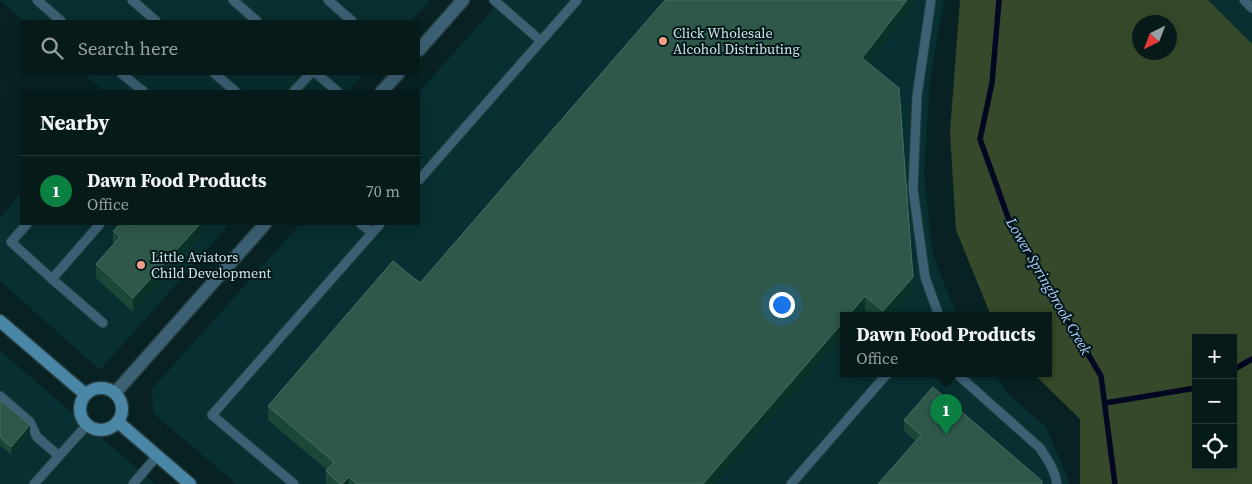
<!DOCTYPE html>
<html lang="en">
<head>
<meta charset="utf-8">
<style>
  body { margin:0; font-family:"Source Serif 4",serif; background:#0f2323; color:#f1f3f6 }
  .controls { position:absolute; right:15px; bottom:15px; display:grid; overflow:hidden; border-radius:0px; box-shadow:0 5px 20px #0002 }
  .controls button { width:45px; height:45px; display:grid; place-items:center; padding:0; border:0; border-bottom:1px solid #273839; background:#061a1a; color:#f1f3f6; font:25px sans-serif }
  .compass { position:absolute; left:1132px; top:15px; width:45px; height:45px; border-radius:50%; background:#061a1a; box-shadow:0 5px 20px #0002; rotate:222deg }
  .you { position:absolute; left:781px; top:304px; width:18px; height:18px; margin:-12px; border:4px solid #fff; border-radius:50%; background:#1a73e8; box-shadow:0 0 0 8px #1a73e833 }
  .badge { display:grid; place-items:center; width:32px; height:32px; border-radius:50%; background:#0b8043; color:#fff; font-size:16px; font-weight:700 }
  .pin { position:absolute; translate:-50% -41px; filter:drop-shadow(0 1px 2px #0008) }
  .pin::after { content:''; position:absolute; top:26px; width:18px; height:15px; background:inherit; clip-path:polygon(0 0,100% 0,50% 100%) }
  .popup { position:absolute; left:840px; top:312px; width:212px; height:65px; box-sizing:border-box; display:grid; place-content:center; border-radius:0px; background:#061a1a; filter:drop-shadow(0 1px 4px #0005); font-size:16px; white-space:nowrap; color:#98a1a2 }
  .popup b { font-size:19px; color:#f1f3f6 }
  .popup::after { content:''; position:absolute; left:50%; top:100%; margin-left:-10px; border:10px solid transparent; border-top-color:#061a1a }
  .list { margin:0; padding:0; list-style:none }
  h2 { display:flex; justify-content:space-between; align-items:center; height:65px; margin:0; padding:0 20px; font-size:21px }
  h2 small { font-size:16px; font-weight:400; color:#98a1a2 }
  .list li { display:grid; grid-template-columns:32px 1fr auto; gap:15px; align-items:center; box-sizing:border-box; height:70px; padding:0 20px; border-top:1px solid #273839 }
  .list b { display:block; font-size:19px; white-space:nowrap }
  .list p { margin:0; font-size:16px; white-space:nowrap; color:#98a1a2 }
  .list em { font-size:16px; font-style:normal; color:#98a1a2 }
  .icon { flex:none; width:28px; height:28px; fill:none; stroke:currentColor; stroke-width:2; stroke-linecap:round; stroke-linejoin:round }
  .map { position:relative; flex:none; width:1252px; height:484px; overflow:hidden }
  .search { position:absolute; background:#061a1a; box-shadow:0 5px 20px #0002; left:20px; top:20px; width:400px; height:55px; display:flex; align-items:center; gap:12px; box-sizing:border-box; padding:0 18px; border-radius:0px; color:#98a1a2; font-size:19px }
  .panel { position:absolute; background:#061a1a; box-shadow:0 5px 20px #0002; left:20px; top:90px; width:400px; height:135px; border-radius:0px }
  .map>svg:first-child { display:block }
  .built { fill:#082f31 }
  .forest { fill:#364a2b; fill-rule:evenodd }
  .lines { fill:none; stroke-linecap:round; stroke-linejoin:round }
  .stream { stroke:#020822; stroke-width:5.5 }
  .lane-casing { stroke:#253d3e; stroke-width:11 }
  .street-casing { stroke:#253d3e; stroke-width:15 }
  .secondary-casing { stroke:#253d3e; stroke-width:15 }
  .lane { stroke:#3c6074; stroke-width:9 }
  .street { stroke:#3c6074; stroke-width:12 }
  .secondary { stroke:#4a86a6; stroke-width:12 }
  .wall { fill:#1b4739 }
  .shaded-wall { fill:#0b3128 }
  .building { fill:#2f584b; stroke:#496e64 }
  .poi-dot { fill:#f49e87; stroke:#01181a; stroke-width:2 }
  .labels { text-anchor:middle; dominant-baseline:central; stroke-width:4; stroke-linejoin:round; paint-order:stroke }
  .poi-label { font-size:14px; fill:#d6e4e5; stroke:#01181a; text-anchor:start }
  .water-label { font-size:15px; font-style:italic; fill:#b9cefd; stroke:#01181a }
</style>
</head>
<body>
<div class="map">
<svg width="1252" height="484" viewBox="0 0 1252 484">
  <rect width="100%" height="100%" fill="#082223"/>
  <path class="built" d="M0 0H430L411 21H23Z
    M501 0H944L930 80 924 173 933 255 957 316H844V374H995L1006 392 1046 427 1070 484H236L153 413 152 389 300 224H419V92Z
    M1183 0H1252V65Z
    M83 74H364L348 91H104Z
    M21 193V224H230L100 370 0 281V218Z
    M0 351 155 484H0Z"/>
  <path class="forest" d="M960 0H1208L1252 44V484H1080V419L1034 374H1048V316H991L956 230 950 132ZM1140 22H1170V52H1140ZM1196 338H1233V465H1196Z"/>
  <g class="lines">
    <path class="stream" d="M999 0 992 83 980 139 1010 223 1101 376 1115 484
      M1233 370 1252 359
      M1105 403 1196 388"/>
    <g class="lane-casing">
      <path id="lane" d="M37 0 61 21
        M132 0 156 21
        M233 0 257 21
        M328 0 352 21
        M494 0 541 41
        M931 0 917 96 913 189 925 277 939 316
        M1244 0 1252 8
        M122 74 143 91
        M215 74 235 91
        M317 74 337 91
        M294 91 310 74
        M419 180 577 0
        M27 224 11 242 52 279 100 224
        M361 224 372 233
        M52 279 103 323
        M957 374 1040 448C1047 459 1055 470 1057 484
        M0 396 30 422 37 437 59 456
        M34 484 87 425
        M133 484 157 456
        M294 484 212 415 380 224
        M791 484 887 374"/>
    </g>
    <g class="street-casing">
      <path id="street" d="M419 50 463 0
        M382 91 398 74
        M115 393 265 224"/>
    </g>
    <g class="secondary-casing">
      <path id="secondary" d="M0 321 85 394
        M80 409a21 21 0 1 1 42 0a21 21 0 1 1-42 0Z
        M118 422 190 484"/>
    </g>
    <use href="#lane" class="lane"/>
    <use href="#street" class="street"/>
    <use href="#secondary" class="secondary"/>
  </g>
  <path class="wall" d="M918 0 868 63 913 291 891 316H873L865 310 860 316H844L715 484H326V471L327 470 268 420V406L420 283Z
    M202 224V235L133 312 96 278V264L113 245V231L130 226Z
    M0 400 30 433 11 455 0 445Z
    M904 420 1042 481 915 441 904 431Z"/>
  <path class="shaded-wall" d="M907 0H918L862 72V58Z
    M200 224H202V235L133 312V298Z
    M913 277V291L891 316H883V311Z
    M865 296V310L860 316H848Z
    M844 321V335L715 484H703Z
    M30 425V433L11 455V447Z
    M349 477V484H342Z"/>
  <path class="building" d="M665 0H907L862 58 899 88 913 277 883 311 865 296 848 316H844V321L703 484H357L349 477 342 484H340L326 471 334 462 268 406 393 261 420 283Z
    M120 224H127L130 226 132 224H200L133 298 96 264 120 237 113 231Z
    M933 387 1042 481V484H878L921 435 904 420Z
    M0 400 30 425 11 447 0 437Z"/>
  <g class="poi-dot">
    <circle cx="663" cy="41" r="5"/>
    <circle cx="141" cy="265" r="5"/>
  </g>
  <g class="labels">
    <g class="poi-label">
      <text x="673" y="33">Click Wholesale<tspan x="673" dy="16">Alcohol Distributing</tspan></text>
      <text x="151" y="257">Little Aviators<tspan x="151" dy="16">Child Development</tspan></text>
    </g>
    <g class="water-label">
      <text transform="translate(1049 286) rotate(60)">Lower Springbrook Creek</text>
    </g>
  </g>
</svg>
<div class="controls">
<button>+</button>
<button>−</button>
<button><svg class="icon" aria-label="locate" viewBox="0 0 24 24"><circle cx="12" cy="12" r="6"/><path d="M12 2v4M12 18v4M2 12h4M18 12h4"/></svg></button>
</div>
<svg class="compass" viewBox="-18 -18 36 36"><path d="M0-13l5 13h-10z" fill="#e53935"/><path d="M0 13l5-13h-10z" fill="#98a1a2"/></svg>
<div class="you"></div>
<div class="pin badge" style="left:946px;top:435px">1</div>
<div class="popup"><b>Dawn Food Products</b>Office</div>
<div class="search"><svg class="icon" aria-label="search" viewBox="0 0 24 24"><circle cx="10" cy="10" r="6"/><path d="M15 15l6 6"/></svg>Search here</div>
<section class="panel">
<h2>Nearby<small></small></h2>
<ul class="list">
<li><span class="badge">1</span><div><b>Dawn Food Products</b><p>Office</p></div><em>70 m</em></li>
</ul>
</section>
</div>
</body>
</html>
